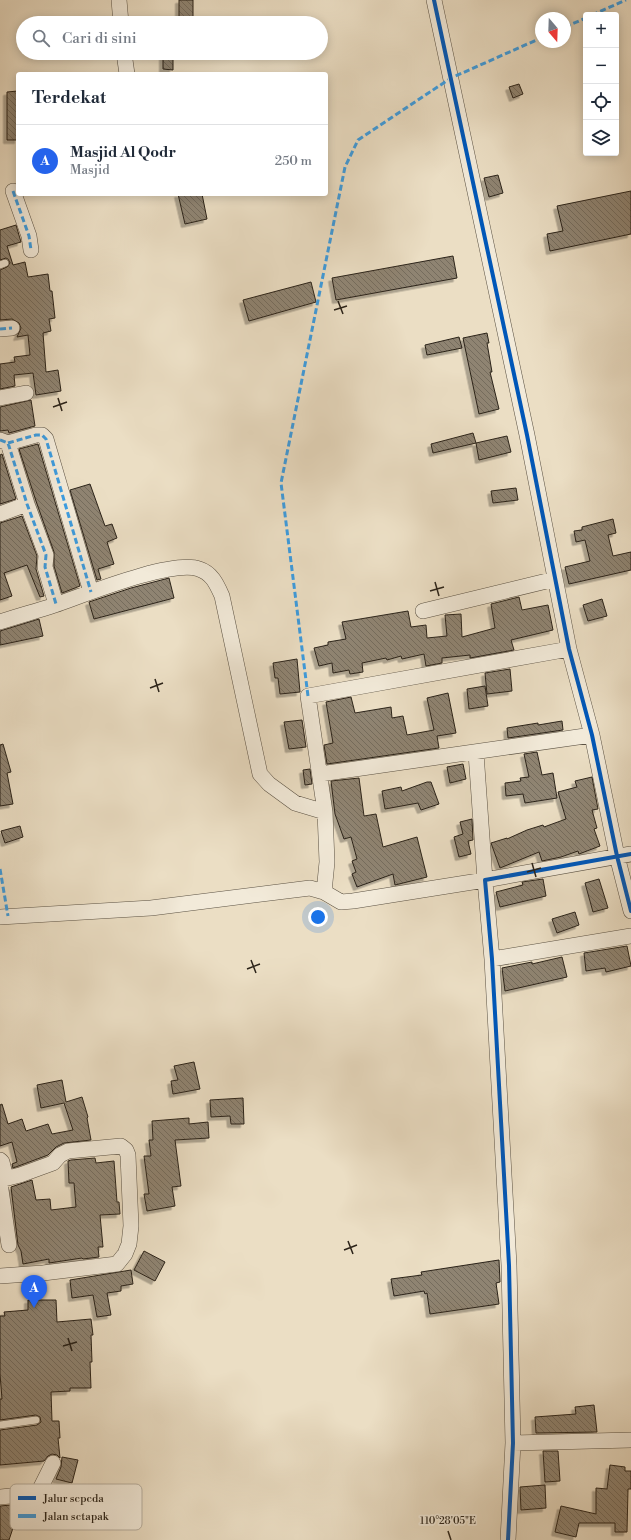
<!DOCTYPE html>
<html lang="id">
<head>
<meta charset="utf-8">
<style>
  body { margin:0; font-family:"Libre Bodoni",serif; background:#f2f2f3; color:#1f2937 }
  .controls { position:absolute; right:12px; top:12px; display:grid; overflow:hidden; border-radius:4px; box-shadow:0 2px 10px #0003 }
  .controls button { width:36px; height:36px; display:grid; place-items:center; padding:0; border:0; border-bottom:1px solid #e0e1e3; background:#fff; color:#1f2937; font:20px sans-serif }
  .compass { position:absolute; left:535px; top:12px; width:36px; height:36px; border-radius:50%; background:#fff; box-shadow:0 2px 10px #0003; rotate:161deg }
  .you { position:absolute; left:318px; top:917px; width:14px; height:14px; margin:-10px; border:3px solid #fff; border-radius:50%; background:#1a73e8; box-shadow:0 0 0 6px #1a73e833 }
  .badge { display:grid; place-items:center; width:26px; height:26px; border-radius:50%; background:#2563eb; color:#fff; font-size:13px; font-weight:700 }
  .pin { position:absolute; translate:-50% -33px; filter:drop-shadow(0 1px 2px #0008) }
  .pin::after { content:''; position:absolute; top:21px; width:14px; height:12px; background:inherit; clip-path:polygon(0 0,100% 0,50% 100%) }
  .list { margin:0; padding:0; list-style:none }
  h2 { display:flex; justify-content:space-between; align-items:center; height:52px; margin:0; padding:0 16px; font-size:17px }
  h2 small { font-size:13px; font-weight:400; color:#747a83 }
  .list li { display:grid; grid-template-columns:26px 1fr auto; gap:12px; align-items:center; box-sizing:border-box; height:72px; padding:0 16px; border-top:1px solid #e0e1e3 }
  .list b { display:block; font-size:15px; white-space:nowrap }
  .list p { margin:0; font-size:13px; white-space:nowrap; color:#747a83 }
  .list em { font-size:13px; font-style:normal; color:#747a83 }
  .icon { flex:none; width:22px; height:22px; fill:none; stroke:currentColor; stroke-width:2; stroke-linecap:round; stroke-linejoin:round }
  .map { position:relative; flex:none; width:631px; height:1540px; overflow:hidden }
  .search { position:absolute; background:#fff; box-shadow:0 2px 10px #0003; left:16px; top:16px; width:312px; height:44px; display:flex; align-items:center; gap:10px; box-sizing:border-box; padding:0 14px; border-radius:22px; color:#747a83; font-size:15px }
  .panel { position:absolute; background:#fff; box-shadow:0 2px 10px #0003; left:16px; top:72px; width:312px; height:124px; border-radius:4px }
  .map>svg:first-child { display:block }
  .building { fill:url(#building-back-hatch); stroke:#2b2319; filter:url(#shadow) }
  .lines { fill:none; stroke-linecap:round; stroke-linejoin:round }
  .service-casing { stroke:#5b5244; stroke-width:8 }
  .minor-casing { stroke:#5b5244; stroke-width:16 }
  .service { stroke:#f2ead9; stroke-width:7 }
  .minor { stroke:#f2ead9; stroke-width:15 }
  .quiet { stroke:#3d9cdf; stroke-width:3; stroke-dasharray:6 3; stroke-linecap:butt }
  .cycleway-casing { stroke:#f2ead9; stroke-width:6 }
  .cycleway { stroke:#0057b8; stroke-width:4 }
  .ticks { fill:none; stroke:#2b2319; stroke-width:1.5 }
  .key { fill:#f2ead9; stroke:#b6ae9f; stroke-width:1 }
  .key-label { font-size:11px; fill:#2b2319 }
  .ticks-label { font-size:10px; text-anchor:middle; fill:#2b2319; stroke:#f2ead9; stroke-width:3.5; stroke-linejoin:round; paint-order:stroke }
</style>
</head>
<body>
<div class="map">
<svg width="631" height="1540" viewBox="0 0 631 1540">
  <defs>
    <pattern id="building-back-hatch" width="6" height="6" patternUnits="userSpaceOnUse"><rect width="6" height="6" fill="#8f8472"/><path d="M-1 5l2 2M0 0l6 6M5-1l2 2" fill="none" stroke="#756c5d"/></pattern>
    <filter id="shadow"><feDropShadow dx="-3.5" dy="3.5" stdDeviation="0" flood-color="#0004"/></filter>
  </defs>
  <rect width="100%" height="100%" fill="#ebdec4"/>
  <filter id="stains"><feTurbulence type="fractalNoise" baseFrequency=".005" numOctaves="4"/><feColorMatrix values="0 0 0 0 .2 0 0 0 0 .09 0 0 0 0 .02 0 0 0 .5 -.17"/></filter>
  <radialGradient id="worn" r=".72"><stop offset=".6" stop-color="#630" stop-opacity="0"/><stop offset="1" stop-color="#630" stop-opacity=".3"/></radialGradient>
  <path class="building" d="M179 0H193V23L179 22Z
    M163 53H173V70L163 69Z
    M519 84 523 94 513 98 509 87Z
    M18 91V140H7V92Z
    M498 175 503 193 489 197 484 178Z
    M631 191V234L550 251 547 234 563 231 557 206Z
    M178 194H202L207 219 185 224Z
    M16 225 21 242 7 246 13 265 25 262 28 277 48 274 50 291H52L55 318 49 319 51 331 43 333 46 372 58 370 61 391 36 395 33 373 14 375 15 386 0 389V364L15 362 14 357 30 355 28 335 17 337 21 328 19 323 12 319 0 320V270L7 267 10 263 8 259 6 258 0 260V230Z
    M453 256 457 278 336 300 332 278Z
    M311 282 316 302 249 321 243 300Z
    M487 333 489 343H487L492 372H490L499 409 479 414 463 338Z
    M459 337 462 348 427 355 425 345Z
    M31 400 35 426 9 433 8 430 0 431V407Z
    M473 433 476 443 433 453 431 444Z
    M507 436 511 452 479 460 476 443Z
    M38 444 80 586 62 593 54 566V552L36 501 19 449Z
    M2 454 16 499 0 504V455Z
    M90 484 105 526 112 524 117 538 107 542 114 564 98 569 101 579 97 580 70 490Z
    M516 488 518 500 493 503 491 491Z
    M22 516 37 556 36 569 44 596 40 597 27 565 4 573 12 596 0 600V523Z
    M613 519 616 533 608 535 613 556 631 552V570L569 584 565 567 590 561 585 540 576 542 574 531 582 530V527Z
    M169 578 174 598 94 619 89 602 131 588Z
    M519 597 522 610 548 605 553 630 511 640 514 650 470 658V655L442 658V663L426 666 424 654 402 659 401 656 387 660 386 658 362 663 363 672 350 674 349 670 333 673 332 663 319 666 314 648 328 645V642L346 639 342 622 408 611 411 627 426 625 427 638 447 636 445 615 461 614 462 637 495 628 491 604Z
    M602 599 607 616 588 621 583 605Z
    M39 619 43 636 0 645V631Z
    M297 659 300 692 280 694 278 678H275L273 663Z
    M510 669 512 691 487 694 485 673Z
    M485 686 488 706 469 709 467 689Z
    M448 693 456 733 437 736 439 748 327 764 324 745 333 743 326 702 351 697 355 713 391 707 392 718 403 716 407 735 434 730 427 698Z
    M302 720 306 747 289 749 284 722Z
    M562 721 563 730 508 738 507 728 538 723V725Z
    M3 744 11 772 7 773 13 804 0 806V745Z
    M537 752 542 775 553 773 557 798 525 803 523 794 506 796 505 783 521 781 520 778 529 777 524 754Z
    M463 764 466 779 450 783 447 767Z
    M310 769 312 784 305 785 303 770Z
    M592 777 598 809 592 810 597 828 594 829 600 846 579 854 578 851 561 857 542 861 539 852 500 868 491 843 507 838V839L527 830 543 825 544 827 566 819 558 792 577 787 575 781Z
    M359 778 364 816 376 814 383 847 417 837 427 877 395 885 393 874 357 887 352 874 356 872 352 861 357 859 351 837 344 839 335 814 331 781Z
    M427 782H431L439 804 421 810 418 803 385 809 382 791 401 787 402 791Z
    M472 819 473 840 468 841 471 854 459 857 454 837 463 834 460 822Z
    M20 826 23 837 5 843 1 831Z
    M543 879 546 896 500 907 496 892 523 885 522 882Z
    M599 879 608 908 593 912 585 883Z
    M575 912 579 925 557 933 552 919Z
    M627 946 631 966 606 972 605 968 586 971 584 953Z
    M562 957 567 977 505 991 502 968 532 962V964Z
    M194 1062 200 1089 173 1094 171 1081 178 1080 174 1066Z
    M62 1080 66 1102 82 1097 88 1117 87 1118 91 1140 64 1143 56 1147 48 1155 13 1168 12 1164 17 1162 12 1142 0 1146V1105L2 1104 8 1124 22 1119 26 1131 48 1124 52 1134 73 1130 64 1103 41 1108 37 1085Z
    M243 1098 244 1124H231L230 1116 211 1117 210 1100Z
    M189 1118V1124L208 1122 209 1138 175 1140 181 1186 172 1187 175 1206 147 1211 144 1194H149L144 1156H151L149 1140H153L152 1121Z
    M95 1158 96 1163 114 1161 117 1202H119L120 1214 100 1215 103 1247H98L99 1257 83 1259 82 1258 49 1263V1259L23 1264 21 1251 18 1245 11 1187 32 1180 36 1200 50 1199 51 1210 76 1207 74 1183H69L68 1161 71 1160Z
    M144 1251 165 1262 155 1281 134 1270Z
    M499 1260 500 1282 496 1283 499 1304 430 1314 427 1293 425 1294 424 1291 394 1296 391 1279 422 1275 421 1272Z
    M131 1270 133 1284 121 1286V1291L107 1293 111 1315 97 1317 93 1295 72 1298 70 1280Z
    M28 1300H56L57 1322 91 1319 93 1335H91L92 1362H90L91 1388H70V1391L51 1392 52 1421H59L60 1438H58L60 1458 57 1455 52 1454 48 1456 44 1461 0 1465V1430L37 1425 41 1422 40 1417 36 1415 0 1420V1399H2L0 1374V1316H5L4 1312 28 1310Z
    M594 1405 597 1432 536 1433 535 1417 576 1414 575 1407Z
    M543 1451H558L560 1481 545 1482Z
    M62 1457 78 1460 72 1483 56 1479 61 1467Z
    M610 1465 625 1467V1471H631V1489H628L627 1532H615V1523H579L576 1537 555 1532 561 1506 596 1514V1488L607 1489Z
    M545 1485 546 1508 521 1510 520 1487Z
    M33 1503 34 1514 15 1517V1522L9 1540H0V1506Z"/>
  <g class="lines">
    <g class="service-casing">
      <path id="service" d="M0 265 5 263
        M0 1425 36 1420"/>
    </g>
    <g class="minor-casing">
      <path id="minor" d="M119 0 121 23
        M434 0 527 435 569 649 592 735 617 856 631 911
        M124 53 127 74
        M13 191 29 236 31 250
        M0 329 12 328
        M0 398 26 393
        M0 440 8 443 27 504 46 555 45 567 56 604
        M8 443 36 435H42L46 439 91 592
        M0 514 27 504
        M423 611 555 579
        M0 622C18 616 37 611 55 605 84 595 173 559 199 569 212 573 217 585 222 596L260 774 269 784 295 803 325 812
        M320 774 592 735
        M324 892 327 862 325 812 308 696 569 649
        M0 917 151 908 310 888 324 892 341 902 353 901 485 880 476 753
        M492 959 631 936
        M0 1160 2 1162 6 1178
        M0 1180 20 1175 53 1163 60 1155 68 1151 121 1146 126 1150 128 1155 131 1226 129 1244 125 1254 117 1264 43 1273 0 1276
        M0 1183 9 1245
        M513 1443 631 1440
        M0 1497 30 1494 39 1491 53 1463
        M508 1540 513 1443 509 1265 492 959 485 880 631 854"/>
    </g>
    <use href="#service" class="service"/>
    <use href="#minor" class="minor"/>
    <path class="quiet" d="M592 15 626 0
      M565 27 586 18
      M13 191 29 236 31 250
      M0 329 12 328
      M0 440 8 443 27 504 46 555 45 567 56 604
      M8 443 36 435H42L46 439 91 592
      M308 696 281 483 345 167 358 140 451 78 541 38
      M0 869 8 916"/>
    <g class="cycleway-casing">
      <path id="cycleway" d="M434 0 527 435 569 649 592 735 617 856 631 911
        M508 1540 513 1443 509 1265 492 959 485 880 631 854"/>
    </g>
    <use href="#cycleway" class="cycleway"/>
  </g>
  <path class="ticks" d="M338 301 343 314M334 310 347 306M58 398 62 411M53 407 67 402M435 582 439 596M430 591 444 587M155 679 159 692M150 688 163 683M532 863 536 877M527 872 541 868M251 960 256 973M247 969 260 964M348 1241 353 1254M344 1250 357 1245M68 1338 72 1351M63 1346 77 1342M448 1531 451 1540"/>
  <rect x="10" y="1484" width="132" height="46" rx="6" class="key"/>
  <rect x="18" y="1496" width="18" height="4" fill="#0057b8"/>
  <rect x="18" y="1514" width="18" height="4" fill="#3d9cdf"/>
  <g class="key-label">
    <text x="43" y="1502">Jalur sepeda</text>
    <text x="43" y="1520">Jalan setapak</text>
  </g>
  <g class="ticks-label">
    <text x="448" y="1524">110°28'05"E</text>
  </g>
  <rect width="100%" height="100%" filter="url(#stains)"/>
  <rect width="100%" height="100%" fill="url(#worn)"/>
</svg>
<div class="controls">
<button>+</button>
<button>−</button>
<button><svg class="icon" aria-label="locate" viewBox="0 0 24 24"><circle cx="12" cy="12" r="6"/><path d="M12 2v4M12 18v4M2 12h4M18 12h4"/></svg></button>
<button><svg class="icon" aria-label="layers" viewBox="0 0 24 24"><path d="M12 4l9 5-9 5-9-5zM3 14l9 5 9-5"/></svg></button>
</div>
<svg class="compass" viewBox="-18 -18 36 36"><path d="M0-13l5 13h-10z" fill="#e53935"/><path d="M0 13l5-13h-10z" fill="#747a83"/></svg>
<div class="you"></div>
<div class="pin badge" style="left:34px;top:1308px">A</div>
<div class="search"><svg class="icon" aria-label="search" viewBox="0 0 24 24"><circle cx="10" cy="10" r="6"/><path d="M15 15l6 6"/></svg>Cari di sini</div>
<section class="panel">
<h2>Terdekat<small></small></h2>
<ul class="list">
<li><span class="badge">A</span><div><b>Masjid Al Qodr</b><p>Masjid</p></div><em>250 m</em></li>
</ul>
</section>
</div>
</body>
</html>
